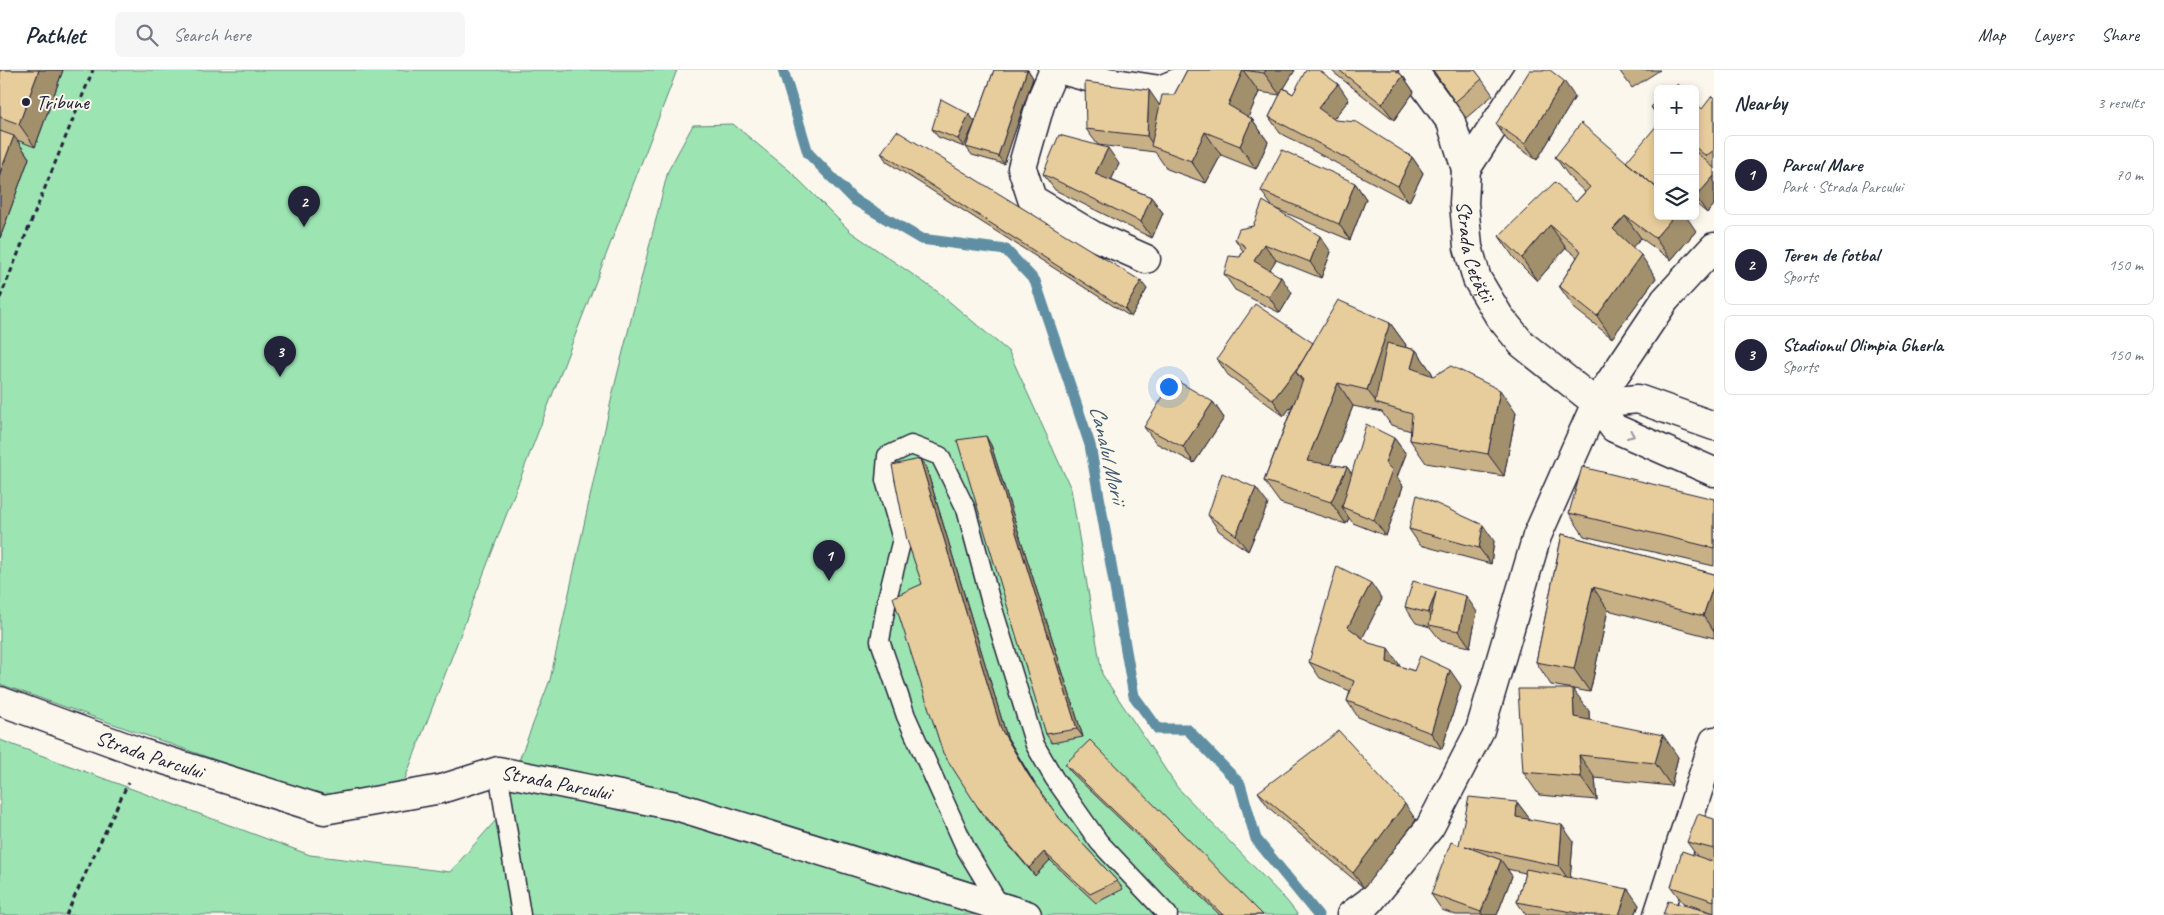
<!DOCTYPE html>
<html lang="en">
<head>
<meta charset="utf-8">
<style>
  body { margin:0; font-family:Caveat,sans-serif; background:#f6f6f7; color:#1f2937 }
  .controls { position:absolute; right:15px; top:15px; display:grid; overflow:hidden; border-radius:8px; box-shadow:0 2px 8px #0003 }
  .controls button { width:45px; height:45px; display:grid; place-items:center; padding:0; border:0; border-bottom:1px solid #e0e1e3; background:#fff; color:#1f2937; font:25px sans-serif }
  .you { position:absolute; left:1168px; top:316px; width:18px; height:18px; margin:-12px; border:4px solid #fff; border-radius:50%; background:#1a73e8; box-shadow:0 0 0 8px #1a73e833 }
  .badge { display:grid; place-items:center; width:32px; height:32px; border-radius:50%; background:#22223b; color:#fff; font-size:16px; font-weight:700 }
  .pin { position:absolute; translate:-50% -41px; filter:drop-shadow(0 1px 2px #0008) }
  .pin::after { content:''; position:absolute; top:26px; width:18px; height:15px; background:inherit; clip-path:polygon(0 0,100% 0,50% 100%) }
  .list { margin:0; padding:0; list-style:none }
  h2 { display:flex; justify-content:space-between; align-items:center; height:65px; margin:0; padding:0 20px; font-size:21px }
  h2 small { font-size:16px; font-weight:400; color:#747a83 }
  .list li { display:grid; grid-template-columns:32px 1fr auto; gap:15px; align-items:center; box-sizing:border-box; height:80px; margin:0 10px 10px; padding:0 10px; border:1px solid #e0e1e3; border-radius:8px }
  .list b { display:block; font-size:19px; white-space:nowrap }
  .list p { margin:0; font-size:16px; white-space:nowrap; color:#747a83 }
  .list em { font-size:16px; font-style:normal; color:#747a83 }
  .icon { flex:none; width:28px; height:28px; fill:none; stroke:currentColor; stroke-width:2; stroke-linecap:round; stroke-linejoin:round }
  .map { position:relative; flex:none; width:1714px; height:845px; overflow:hidden }
  header { display:flex; align-items:center; gap:30px; box-sizing:border-box; height:70px; padding:0 25px; background:#fff; border-bottom:1px solid #e0e1e3 }
  header strong { font-size:24px }
  nav { display:flex; gap:28px; margin-inline-start:auto; font-size:18px }
  .search { width:350px; height:45px; background:#f6f6f7; display:flex; align-items:center; gap:12px; box-sizing:border-box; padding:0 18px; border-radius:8px; color:#747a83; font-size:19px }
  main { display:flex }
  aside { flex:1; background:#fff }
  .map>svg:first-child { display:block }
  .park { fill:#9ce5b3; stroke:#5f8477 }
  .lines { fill:none; stroke-linecap:round; stroke-linejoin:round }
  .stream { stroke:#608fa3; stroke-width:11 }
  .service-casing { stroke:#22223b; stroke-width:21 }
  .minor-casing { stroke:#22223b; stroke-width:31 }
  .path { stroke:#22223b; stroke-width:3; stroke-dasharray:5 4; stroke-linecap:butt }
  .service { stroke:#fbf7ec; stroke-width:18 }
  .minor { stroke:#fbf7ec; stroke-width:28 }
  .wall { fill:#c8b086; stroke:#22223b }
  .shaded-wall { fill:#a2906d; stroke:#22223b }
  .building { fill:#e8cd9c; stroke:#22223b }
  .oneway { stroke:#99979c }
  .poi-dot { fill:#22223b; stroke:#fbf7ec; stroke-width:2 }
  .labels { text-anchor:middle; dominant-baseline:central; stroke-width:4; stroke-linejoin:round; paint-order:stroke }
  .poi-label { font-size:21px; fill:#22223b; stroke:#fbf7ec; text-anchor:start }
  .street-label { font-size:21px; fill:#22223b; stroke:#fbf7ec }
  .water-label { font-size:22px; font-style:italic; fill:#41596f; stroke:#fbf7ec }
</style>
</head>
<body>
<header>
<strong>Pathlet</strong>
<div class="search"><svg class="icon" aria-label="search" viewBox="0 0 24 24"><circle cx="10" cy="10" r="6"/><path d="M15 15l6 6"/></svg>Search here</div>
<nav><a>Map</a><a>Layers</a><a>Share</a></nav>
</header>
<main>
<div class="map">
<svg width="1714" height="845" viewBox="0 0 1714 845">
  <rect width="100%" height="100%" fill="#fbf7ec"/>
  <filter id="ink" filterUnits="userSpaceOnUse"><feTurbulence type="fractalNoise" baseFrequency=".02" numOctaves="2"/><feDisplacementMap in="SourceGraphic" scale="10" xChannelSelector="R" yChannelSelector="G"/><feConvolveMatrix kernelMatrix="1 2 1 2 8 2 1 2 1" color-interpolation-filters="sRGB"/></filter>
  <g filter="url(#ink)">
    <path class="park" d="M0 0H677L398 727 352 738 0 614Z
      M733 54 790 101 851 162 938 222 1009 282 1071 419 1102 604 1177 717 1287 831 1298 845H0V670L310 785 450 802 496 750 550 610 613 322 668 101 693 55Z"/>
    <g class="lines">
      <path class="stream" d="M783 0 808 83 853 129 921 169 1006 180 1035 211 1090 375 1134 626 1158 659H1187L1240 714 1256 769 1318 845"/>
      <g class="service-casing">
        <path id="service" d="M498 701 521 845
          M1002 839 966 779 906 646 880 571 887 529 902 469 885 410 887 386 911 375 940 386 966 439 990 529 1035 675 1054 708 1099 772 1168 845"/>
      </g>
      <g class="minor-casing">
        <g id="minor">
          <path d="M1054 0 1042 28 1022 98 1032 129 1094 166 1146 189"/>
          <path d="M1062 0 1102 11 1160 20 1184 10 1200 0"/>
          <path d="M1413 0 1451 52 1466 99"/>
          <path id="s1" d="M1530 0 1466 99 1464 133 1468 177 1477 209 1499 246 1522 274 1596 333 1614 358 1714 402"/>
          <path d="M1596 333 1638 329 1714 356"/>
          <path id="s2" d="M0 631 142 683 324 740 441 719 498 701 676 736 1027 845"/>
          <path d="M1351 845 1370 831 1430 757 1480 660 1537 466 1596 333 1665 230 1714 177"/>
          <path d="M1658 845 1714 671"/>
        </g>
      </g>
      <path class="path" d="M0 228 93 0
        M66 845 128 713"/>
      <use href="#service" class="service"/>
      <use href="#minor" class="minor"/>
    </g>
    <path class="wall" d="M0 0H63L35 77 17 70 29 88 0 168Z
      M994 0H1028L1033 8 1004 94 972 85 966 77Z
      M1187 0H1295L1284 18 1293 24 1349 30 1333 49 1412 87 1423 103 1409 132 1280 63 1269 47 1280 25 1259 22 1248 47 1252 49 1268 72 1256 99 1221 85 1206 113 1167 99 1155 82 1098 75 1086 59 1160 36 1174 25Z
      M1331 0H1395L1403 6 1414 22 1394 50 1333 2Z
      M1433 0H1475L1493 25 1466 48Z
      M1619 0H1660L1632 18Z
      M1575 27 1537 90 1507 70 1496 54Z
      M1714 28V135L1707 143 1695 133V32L1702 39Z
      M1658 31V47L1651 37Z
      M969 44 975 52 964 77 938 67 932 59Z
      M881 83 1147 219 1131 247 887 92Z
      M1555 87 1658 146 1696 161 1671 190 1641 168 1632 177 1656 208 1612 268 1575 239 1559 216 1577 187 1566 178 1537 211 1514 188 1499 166 1576 132 1585 122 1571 109Z
      M1119 94 1111 110 1151 127 1163 143 1152 168 1055 120 1043 104Z
      M1355 113 1366 129 1350 170 1274 138 1331 182 1321 208 1276 190 1269 200 1292 223 1280 243 1235 220 1224 204 1240 187 1243 181 1235 169 1253 156 1272 136 1261 121Z
      M1390 253 1406 275 1405 277 1416 280 1432 303 1431 306 1516 343 1504 406 1426 393 1410 370 1411 361 1391 355 1382 342 1353 336 1330 395 1347 397 1352 404 1394 368 1406 384 1397 407 1403 416 1386 466 1353 453 1349 448 1346 454 1280 433 1264 411 1294 332 1284 346 1228 305 1217 289 1313 273Z
      M1213 332 1224 348 1194 393 1156 373 1144 357Z
      M991 375 1083 667 1052 673 1046 664Z
      M920 389 926 397 1007 667 1035 714 1059 748 1117 811 1123 819 1096 833 1050 790 1035 806 983 745 977 736 922 514Z
      M1714 429V496L1584 466 1569 443Z
      M1268 434 1248 481 1219 461 1208 445Z
      M1409 459 1494 471 1491 494 1420 475Z
      M1562 464 1714 504V568L1608 540 1590 622 1551 615 1536 592Z
      M1382 529 1362 568 1399 594V596L1461 616 1442 679 1358 647 1347 631 1350 621 1320 608 1309 592Z
      M1405 537 1477 542 1470 577 1441 571 1430 557 1416 553Z
      M1589 641V650L1678 687 1671 716 1595 708 1597 730 1539 725 1523 702Z
      M1065 694 1263 845H1220L1071 702Z
      M1258 722 1416 750 1364 818 1269 738Z
      M1517 732 1529 748 1528 749 1573 771 1570 808 1639 835 1635 845H1526L1517 832 1525 803 1507 799 1512 806 1497 845H1456L1442 840 1431 824 1459 775Z
      M1714 749V843L1683 833 1671 817 1697 786 1687 772Z"/>
    <path class="shaded-wall" d="M39 0H63L35 77 19 54Z
      M1027 0H1028L1033 8 1004 94 998 86Z
      M1243 0 1259 22 1244 57 1228 35Z
      M1266 0H1295L1280 25 1264 3Z
      M1403 6 1414 22 1394 50 1382 34Z
      M1564 11 1575 27 1537 90 1525 74Z
      M1338 14 1349 30 1329 54 1318 38Z
      M1149 20 1160 36 1155 78 1147 66Z
      M969 44 975 52 964 77 958 69Z
      M1252 49 1268 72 1256 99 1240 76Z
      M1205 62 1221 85 1206 113 1191 91Z
      M14 66 29 88 0 168V103Z
      M1108 78 1119 94 1106 120 1095 104Z
      M1412 87 1423 103 1409 132 1398 116Z
      M1714 106V135L1707 143 1696 127Z
      M1355 113 1366 129 1350 170 1339 154Z
      M1151 127 1163 143 1152 168 1141 152Z
      M1625 146 1641 168 1628 182 1613 159Z
      M1674 146H1686L1696 161 1671 190 1655 168Z
      M1550 155 1566 178 1537 211 1522 188Z
      M1320 166 1331 182 1321 208 1310 192Z
      M1264 174 1276 190 1265 207 1254 191Z
      M1641 185 1656 208 1612 268 1597 246Z
      M1281 207 1292 223 1280 243 1269 227Z
      M1141 211 1147 219 1131 247 1125 239Z
      M1390 253 1406 275 1385 336 1377 333 1367 320Z
      M1315 274 1303 310 1296 302 1306 317 1284 346 1273 330Z
      M1416 280 1432 303 1427 321 1411 298Z
      M1338 313 1353 336 1323 413 1307 391Z
      M1500 320 1516 343 1504 406 1488 384Z
      M1213 332 1224 348 1194 393 1183 377Z
      M986 366 991 375 1083 667 1077 659Z
      M1394 368 1406 384 1397 407 1403 416 1386 466 1374 450 1385 393Z
      M920 389 926 397 1007 667 1035 714 1001 659Z
      M1347 397 1363 420 1342 437 1349 448 1346 454 1331 432Z
      M1256 418 1268 434 1248 481 1236 465Z
      M1483 455 1494 471 1491 494 1479 478Z
      M1371 513 1382 529 1360 573 1348 557Z
      M1714 514V562L1703 546Z
      M1593 517 1608 540 1590 622 1574 599Z
      M1436 522 1437 557 1428 543Z
      M1466 526 1477 542 1470 577 1459 561Z
      M1388 578 1399 594 1398 608 1387 592Z
      M1450 600 1461 616 1442 679 1431 663Z
      M1573 619 1589 641 1590 670 1574 647Z
      M1663 665 1678 687 1671 716 1655 693Z
      M1579 685 1595 708 1597 730 1581 707Z
      M1517 732 1529 748 1527 763 1516 747Z
      M1405 734 1416 750 1364 818 1353 803Z
      M1562 755 1573 771 1570 812 1559 796Z
      M1044 782 1050 790 1035 806 1029 798Z
      M1501 790 1512 806 1497 845H1483L1481 842Z
      M1628 819 1639 835 1635 845H1619Z"/>
    <path class="building" d="M0 0H39L19 54 0 47Z
      M994 0H1027L998 86 966 77Z
      M1187 0H1266L1264 3 1243 0 1228 35 1252 49 1240 76 1205 62 1191 91 1151 76 1162 25H1174Z
      M1306 0H1319L1338 14 1318 38 1335 50 1357 52 1412 87 1398 116 1269 47 1283 18 1293 24Z
      M1339 0H1395L1403 6 1382 34Z
      M1433 0H1475L1482 9 1455 32Z
      M1530 0H1550L1564 11 1525 74 1496 54Z
      M1085 12 1149 20 1147 66 1086 59Z
      M1678 14 1683 19H1672Z
      M1712 26 1714 28V80L1706 86 1695 77V32L1702 39Z
      M941 29 969 44 958 69 932 59Z
      M1658 31V43L1651 37Z
      M1581 53 1658 119V146H1674L1655 168 1625 146 1613 159 1641 185 1597 246 1559 216 1581 181 1550 155 1522 188 1499 166 1555 112 1576 132 1590 117 1555 87Z
      M1658 54V117L1657 118 1626 92Z
      M0 61 14 66 0 103Z
      M897 61 1141 211 1125 239 881 83Z
      M1059 65 1108 78 1095 104 1151 127 1141 152 1043 104Z
      M1282 80 1355 113 1339 154 1261 121Z
      M1695 81 1714 98V106L1696 127Z
      M1263 131 1320 166 1310 192 1264 174 1254 191 1281 207 1269 227 1224 204 1229 186 1240 187 1246 177 1235 169 1239 159 1253 156Z
      M1338 230 1390 253 1367 320 1338 313 1307 391 1347 397 1331 432 1264 411 1303 310 1296 302Z
      M1255 234 1313 273 1303 290 1273 330 1217 289Z
      M1387 273 1416 280 1411 298 1433 306 1451 296 1500 320 1488 384 1410 370 1412 344 1375 333Z
      M1174 309 1213 332 1183 377 1144 357Z
      M1366 354 1394 368 1385 393 1392 400 1374 450 1342 437Z
      M986 366 1077 659 1046 664 957 370Z
      M920 389 1001 659 1029 706 1059 748 1117 811 1090 824 1044 782 1029 798 977 736 943 683 893 527 922 514 907 470 892 395Z
      M1582 397 1714 429V478L1569 443Z
      M1222 403 1256 418 1236 465 1208 445Z
      M1417 425 1483 455 1479 478 1409 459Z
      M1562 464 1714 504V514L1703 546 1593 517 1574 599 1536 592Z
      M1337 496 1371 513 1348 557 1369 573 1388 578 1387 592 1414 601 1420 586 1450 600 1431 663 1347 631 1354 611 1309 592Z
      M1413 511 1466 526 1459 561 1429 555 1436 522 1428 543 1405 537Z
      M1518 619H1573L1574 647 1663 665 1655 693 1579 685 1581 707 1523 702Z
      M1339 661 1405 734 1353 803 1258 722Z
      M1090 670 1263 845H1223L1065 694Z
      M1469 727 1517 732 1516 747 1562 755 1559 796 1465 776 1501 790 1481 842 1431 824 1451 772 1459 775Z
      M1698 744 1714 749V779L1687 772Z
      M1682 781 1714 792V831L1671 817Z
      M1526 799 1628 819 1619 845H1588L1517 832Z
      M1668 831 1714 843V845H1663Z"/>
    <defs><path id="oneway-chevron" d="M-2-3.5L2.5 0L-2 3.5" fill="none" stroke-width="1.6" stroke-linecap="round" stroke-linejoin="round" transform="scale(1.25)"/></defs>
    <use class="oneway" href="#oneway-chevron" transform="translate(1631 365) rotate(24)"/>
  </g>
  <circle class="poi-dot" cx="26" cy="32" r="5"/>
  <g class="labels">
    <g class="poi-label">
      <text x="36" y="32">Tribune</text>
    </g>
    <g class="street-label">
      <text stroke="none"><textPath href="#s1" startOffset="202">Strada Cetății</textPath></text>
      <text stroke="none"><textPath href="#s2" startOffset="159">Strada Parcului</textPath></text>
      <text stroke="none"><textPath href="#s2" startOffset="580">Strada Parcului</textPath></text>
    </g>
    <g class="water-label">
      <text transform="translate(1108 384) rotate(77)">Canalul Morii</text>
    </g>
  </g>
</svg>
<div class="controls">
<button>+</button>
<button>−</button>
<button><svg class="icon" aria-label="layers" viewBox="0 0 24 24"><path d="M12 4l9 5-9 5-9-5zM3 14l9 5 9-5"/></svg></button>
</div>
<div class="you"></div>
<div class="pin badge" style="left:829px;top:511px">1</div>
<div class="pin badge" style="left:304px;top:157px">2</div>
<div class="pin badge" style="left:280px;top:307px">3</div>
</div>
<aside>
<h2>Nearby<small>3 results</small></h2>
<ul class="list">
<li><span class="badge">1</span><div><b>Parcul Mare</b><p>Park · Strada Parcului</p></div><em>70 m</em></li>
<li><span class="badge">2</span><div><b>Teren de fotbal</b><p>Sports</p></div><em>150 m</em></li>
<li><span class="badge">3</span><div><b>Stadionul Olimpia Gherla</b><p>Sports</p></div><em>150 m</em></li>
</ul>
</aside>
</main>
</body>
</html>
